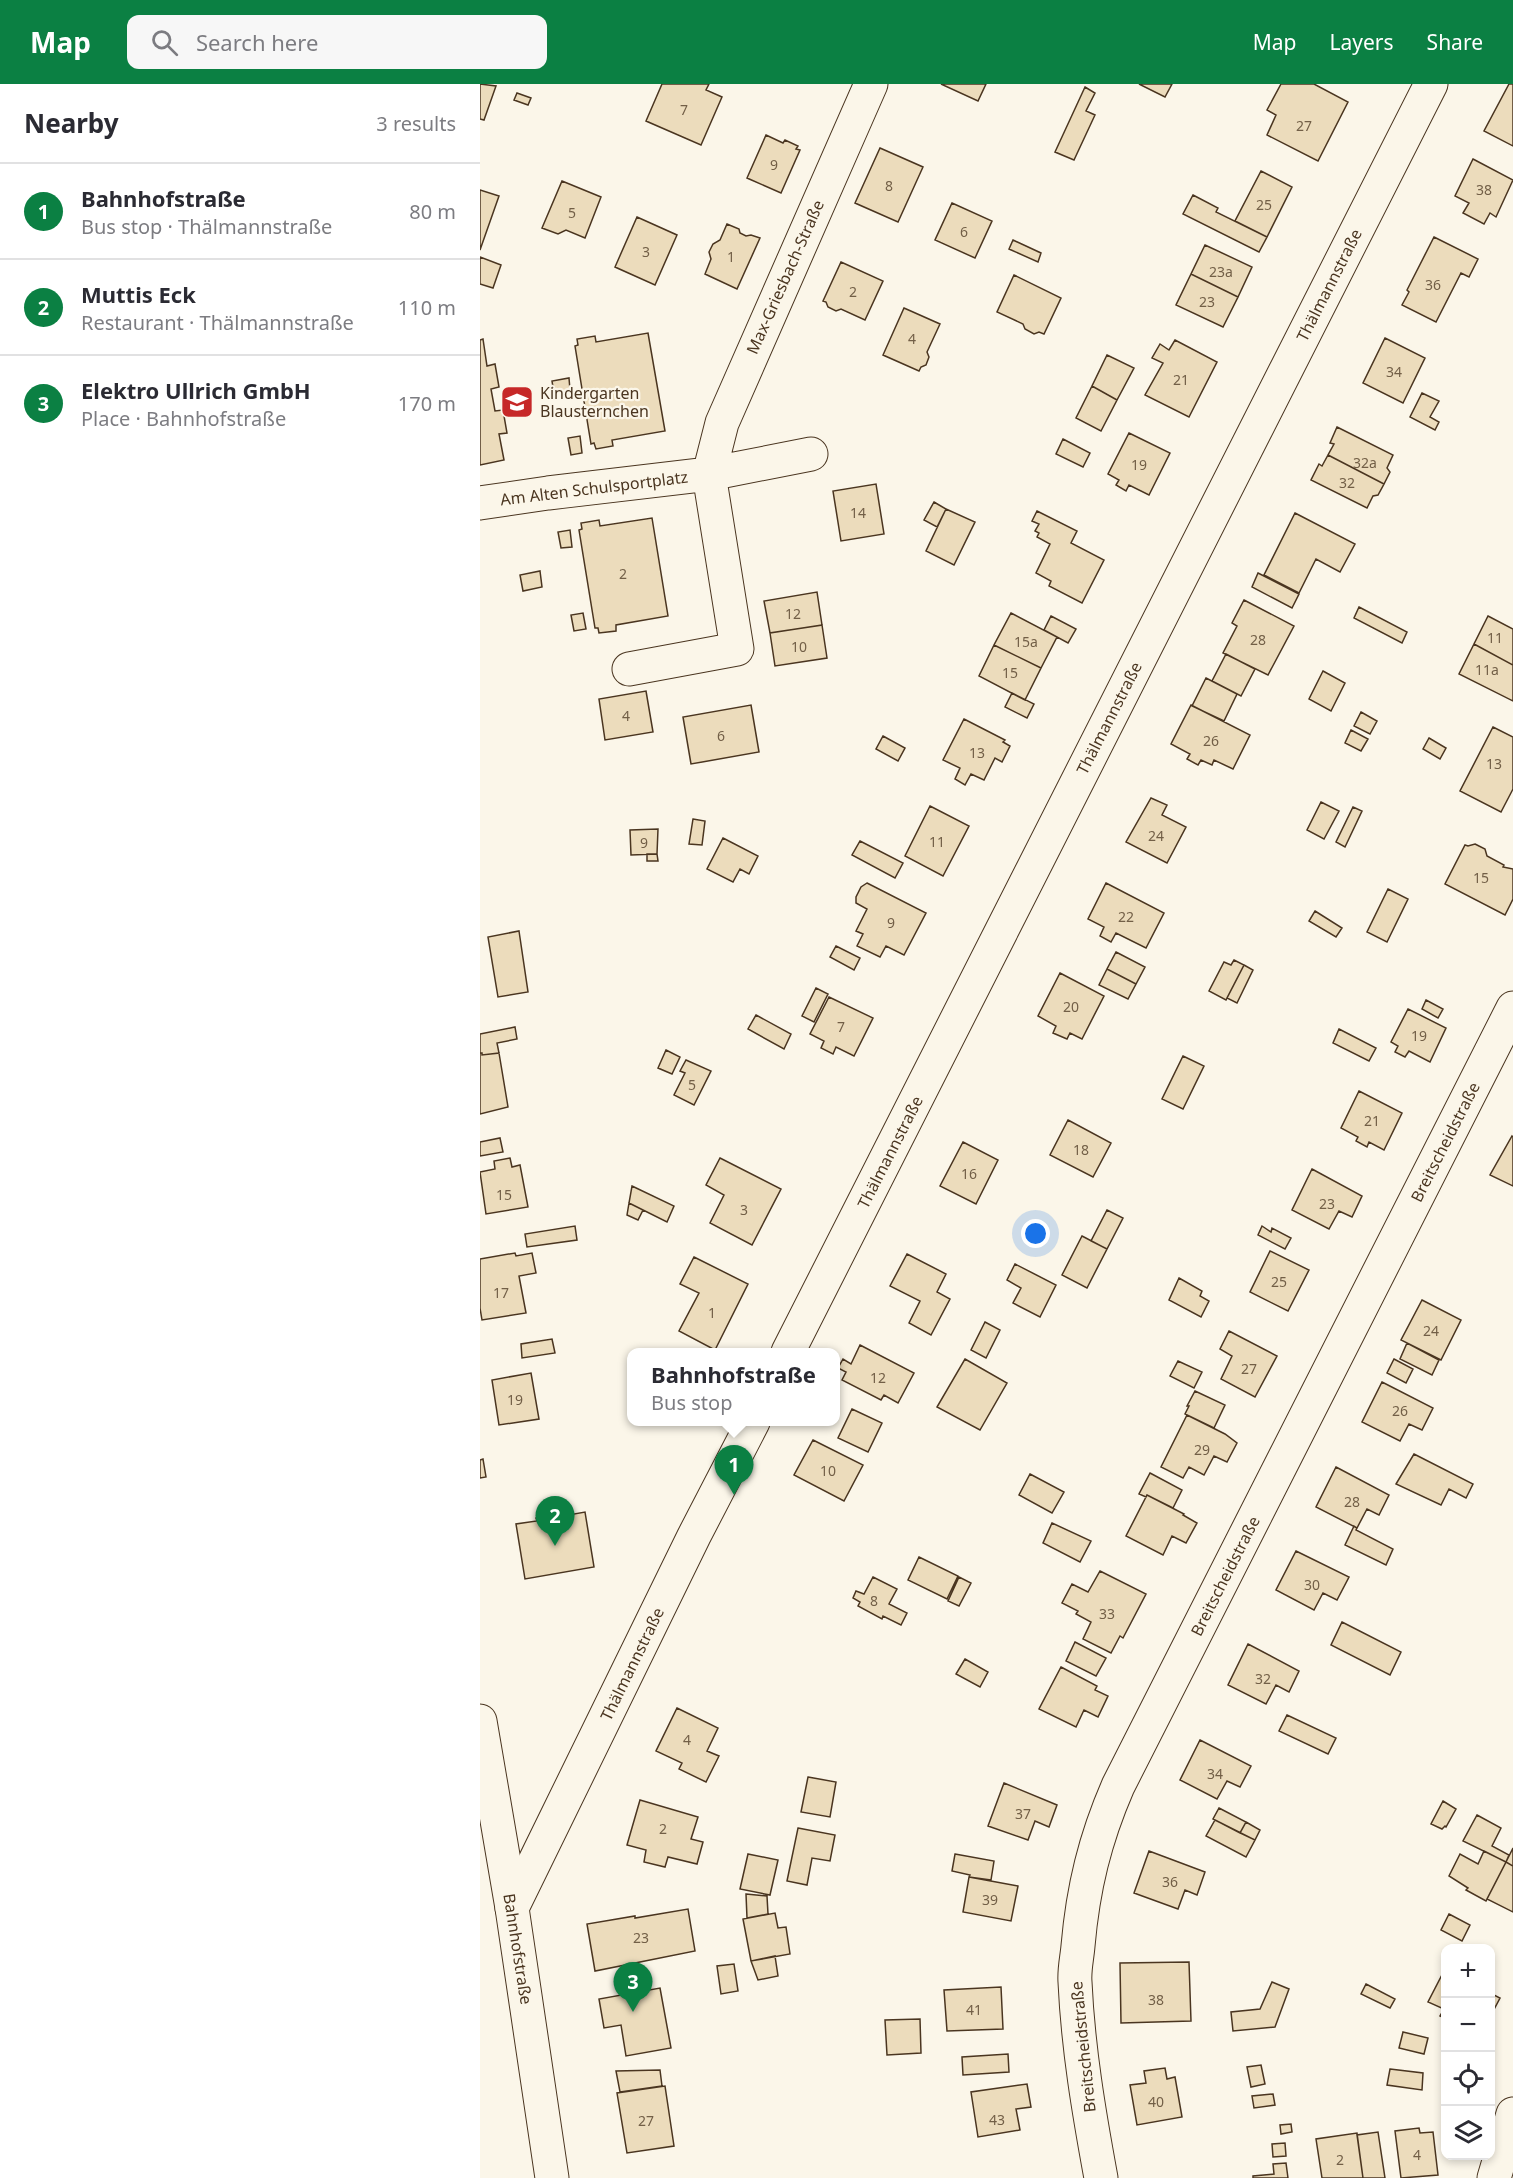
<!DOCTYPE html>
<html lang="en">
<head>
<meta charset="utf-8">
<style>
  body { margin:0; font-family:"Noto Sans",sans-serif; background:#f7f7f7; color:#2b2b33 }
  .controls { position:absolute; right:18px; bottom:18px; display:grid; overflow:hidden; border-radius:12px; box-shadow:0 3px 9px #0003 }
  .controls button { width:54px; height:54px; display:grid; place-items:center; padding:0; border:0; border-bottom:2px solid #e1e1e2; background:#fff; color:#2b2b33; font:30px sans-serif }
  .you { position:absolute; left:556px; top:1150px; width:21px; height:21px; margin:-15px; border:4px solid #fff; border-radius:50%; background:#1a73e8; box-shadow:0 0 0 9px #1a73e833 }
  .badge { display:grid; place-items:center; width:39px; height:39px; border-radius:50%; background:#0b8043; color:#fff; font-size:20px; font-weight:700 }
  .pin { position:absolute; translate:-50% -50px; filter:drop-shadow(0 2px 3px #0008) }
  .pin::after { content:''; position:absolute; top:32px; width:21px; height:18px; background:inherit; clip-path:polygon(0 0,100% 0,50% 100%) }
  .popup { position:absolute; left:147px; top:1264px; width:213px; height:78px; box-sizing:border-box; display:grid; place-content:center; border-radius:12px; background:#fff; filter:drop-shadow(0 2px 4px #0005); font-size:20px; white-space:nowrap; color:#7c7c81 }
  .popup b { font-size:22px; color:#2b2b33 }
  .popup::after { content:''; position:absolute; left:50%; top:100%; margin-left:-12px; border:12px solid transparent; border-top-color:#fff }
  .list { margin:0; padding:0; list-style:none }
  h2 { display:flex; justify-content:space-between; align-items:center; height:78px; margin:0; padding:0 24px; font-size:26px }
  h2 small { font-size:20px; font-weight:400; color:#7c7c81 }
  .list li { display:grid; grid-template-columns:39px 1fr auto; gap:18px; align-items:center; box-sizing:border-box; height:96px; padding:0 24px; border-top:2px solid #e1e1e2 }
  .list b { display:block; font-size:22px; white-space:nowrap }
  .list p { margin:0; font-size:20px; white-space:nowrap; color:#7c7c81 }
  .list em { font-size:20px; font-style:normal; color:#7c7c81 }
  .icon { flex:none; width:33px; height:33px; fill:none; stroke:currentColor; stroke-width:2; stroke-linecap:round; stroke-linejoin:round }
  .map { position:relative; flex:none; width:1033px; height:2094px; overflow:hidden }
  header { display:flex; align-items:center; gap:36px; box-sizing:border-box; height:84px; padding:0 30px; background:#0b8043; color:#fff }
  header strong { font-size:28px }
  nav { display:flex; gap:33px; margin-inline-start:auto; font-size:21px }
  .search { width:420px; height:54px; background:#f7f7f7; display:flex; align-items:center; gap:15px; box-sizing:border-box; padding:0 21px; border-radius:12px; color:#7c7c81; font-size:22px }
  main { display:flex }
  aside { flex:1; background:#fff }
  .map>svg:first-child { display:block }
  .building { fill:#ecdcbc; stroke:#4a3520; stroke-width:1.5 }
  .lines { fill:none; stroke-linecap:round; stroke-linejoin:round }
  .minor-casing { stroke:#4a3520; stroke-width:35 }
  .major-casing { stroke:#4a3520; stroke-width:35 }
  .minor { stroke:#fbf6e9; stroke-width:33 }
  .major { stroke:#fbf6e9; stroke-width:33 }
  .labels { text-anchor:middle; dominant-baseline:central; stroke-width:4.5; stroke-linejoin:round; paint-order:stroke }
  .number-label { font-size:14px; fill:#725f47 }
  .street-label { font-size:16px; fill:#4a3520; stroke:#fbf6e9 }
  .poi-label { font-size:16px; fill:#4a3520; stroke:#fbf6e9; text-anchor:start }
</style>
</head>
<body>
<header>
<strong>Map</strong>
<div class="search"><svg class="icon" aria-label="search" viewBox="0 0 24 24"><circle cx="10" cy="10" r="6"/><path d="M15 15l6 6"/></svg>Search here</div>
<nav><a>Map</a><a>Layers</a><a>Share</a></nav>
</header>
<main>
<aside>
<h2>Nearby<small>3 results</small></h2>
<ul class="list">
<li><span class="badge">1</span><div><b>Bahnhofstraße</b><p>Bus stop · Thälmannstraße</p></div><em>80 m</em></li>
<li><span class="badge">2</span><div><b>Muttis Eck</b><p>Restaurant · Thälmannstraße</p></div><em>110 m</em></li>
<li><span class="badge">3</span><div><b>Elektro Ullrich GmbH</b><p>Place · Bahnhofstraße</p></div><em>170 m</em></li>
</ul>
</aside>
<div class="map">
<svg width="1033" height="2094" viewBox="0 0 1033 2094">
  <rect width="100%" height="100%" fill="#fbf6e9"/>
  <path class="building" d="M0 0 16 2 4 36 0 35Z
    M182 0H229L226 6 242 13 221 61 166 37Z
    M461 0H506L498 17Z
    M659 0H692L685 13Z
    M801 0H834L868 18 838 77 787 51 796 31 787 26Z
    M1029 0H1033V62L1004 47Z
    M605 3 615 9 606 27 615 31 594 76 575 68Z
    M37 9 51 14 48 21 34 16Z
    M286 51 303 59 305 56 318 62 316 65 320 66 301 109 267 94Z
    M400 64 443 83 418 138 375 119Z
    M993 75 1033 96 1016 133 1010 129 1004 140 983 129 989 119 975 112Z
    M781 87 812 103 787 153 755 137Z
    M82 97 121 113 105 154 86 146 78 150 62 144Z
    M0 106 19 112 0 166Z
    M713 111 738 124 736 128 787 153 779 168 703 130Z
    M472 119 512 137 495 174 455 156Z
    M157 133 197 151 175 201 135 183Z
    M247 140 259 145 260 149 266 152 271 151 280 154 257 205 225 190 231 175 229 168 233 160 240 156Z
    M954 153 998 175 989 193 981 189 956 238 922 221 929 208 927 206Z
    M533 156 561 169 558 178 529 165Z
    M725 161 772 183 758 213 711 190Z
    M0 173 21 181 13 204 0 200Z
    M361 178 403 197 385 236 361 225 356 227 348 223 346 218 343 217Z
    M711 190 758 213 743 243 696 221Z
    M534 191 581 214 564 250 559 248 554 250 545 245 543 240 517 228Z
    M424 224 460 240 447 268 449 273 446 281 441 283 439 287 403 271Z
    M168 249 185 347 132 356 133 362 116 365 114 359 111 360 95 262 98 261 97 255 115 252 116 258Z
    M905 254 945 274 923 319 883 299Z
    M3 255 7 282 15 280 19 303 11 305 15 327 23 326 27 349 19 350 24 376 0 381V256Z
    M695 256 737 278 709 333 665 311 683 279 672 274 680 260 689 266Z
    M627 271 654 284 637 316 612 302Z
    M89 294 90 306 74 309 72 297Z
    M612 302 637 316 621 347 596 334Z
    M942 309 959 317 950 333 959 338 955 346 930 333Z
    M857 343 913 371 907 384 910 388 904 400 848 371 854 360 850 359Z
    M649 349 690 369 669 411 649 401 646 407 636 401 639 396 628 390Z
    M100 352 102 369 91 371 88 354Z
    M583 355 610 369 603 383 576 370Z
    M848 371 904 400 898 411 893 412 887 424 831 396 839 380 842 382Z
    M396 400 404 450 361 457 353 407Z
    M454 418 466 425 457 443 444 436Z
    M466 425 495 438 474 481 446 467Z
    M557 427 597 447 591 459 624 476 602 519 569 502 571 497 556 489 570 460 557 453 559 449 555 447 559 440 552 437Z
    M815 429 875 460 860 488 836 475 819 509 784 491Z
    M172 434 188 532 136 541V547L119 549 118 544H115L99 446 102 445 101 439 119 436 120 442Z
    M90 446 92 463 81 464 78 448Z
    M60 487 62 503 43 507 40 491Z
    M778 489 819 510 812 524 772 503Z
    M337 508 342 541 290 549 284 517Z
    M764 516 814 542 788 591 743 569 757 542 752 539Z
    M879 523 927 548 922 559 874 534Z
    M103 529 106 545 94 547 91 531Z
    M531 529 577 553 561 584 514 561Z
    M571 532 596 545 588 559 564 546Z
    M1008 532 1033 545V581L994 560Z
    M342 541 347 574 295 582 290 549Z
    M994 560 1033 581V617L979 590Z
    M514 561 561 584 545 616 499 592Z
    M746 570 775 585 761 612 732 597Z
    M843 587 865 599 851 627 829 615Z
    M726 594 757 610 744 637 712 622Z
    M166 607 173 648 125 656 119 615Z
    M532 609 554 620 547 634 525 623Z
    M271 621 279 668 211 680 203 633Z
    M711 621 770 651 753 685 734 676 732 681 721 676 718 681 707 675 710 670 691 660Z
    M881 628 897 637 890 650 874 642Z
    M484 635 525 656 523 658 530 662 522 678 515 674 504 696 491 690 485 701 475 695 480 684 463 676Z
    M1013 643 1033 653V705L1021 728 980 707Z
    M871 646 888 655 881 667 865 659Z
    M403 652 425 664 418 677 396 665Z
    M949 654 966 664 960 675 943 665Z
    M671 714 687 721 682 731 706 743 687 779 646 758Z
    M841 718 859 727 844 755 827 746Z
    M450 722 489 742 463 792 425 772Z
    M873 723 882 727 865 763 856 758Z
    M213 735 225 737 222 761 209 760Z
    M178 745 177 770 151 771 150 746Z
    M243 754 278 772 269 790 260 785 253 798 227 785Z
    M380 757 423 779 415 794 372 771Z
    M995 760 1005 765 1007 772 1024 781 1023 783 1033 785V815L1025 831 965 800 985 761 988 762Z
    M167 770H177L178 777H167Z
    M387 799 446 829 424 871 406 862 400 873 377 862 383 850 376 847 387 825 376 819V813L381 803Z
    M626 799 684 829 666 864 636 849 631 858 620 852 624 843 608 835Z
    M908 805 928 815 907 858 887 848Z
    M835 827 862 844 856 853 829 837Z
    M39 847 48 908 18 913 8 853Z
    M356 862 380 874 374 886 350 873Z
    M636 868 665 883 656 900 627 885Z
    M754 876 764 881 746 916 729 907 744 878 751 881Z
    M764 881 773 886 757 919 747 914Z
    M627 885 656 900 648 915 619 901Z
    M580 889 624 912 602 955 590 949 587 955 573 949 576 942 558 932Z
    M336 904 348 910 334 938 322 932Z
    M349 913 393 934 374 972 356 963 353 970 341 964 344 957 330 950Z
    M946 916 963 925 958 934 942 925Z
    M928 925 966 944 950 978 929 967 925 973 915 968 918 962 911 958Z
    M276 931 311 950 304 965 268 945Z
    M35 943 37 955 17 959 19 969 2 971V969H0V950Z
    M859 945 896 964 889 977 853 959Z
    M186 966 200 973 192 990 178 984Z
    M0 969H2V971L19 969 28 1023 0 1030Z
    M703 972 724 982 703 1025 682 1015Z
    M206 976 231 987 214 1021 194 1011 205 989 200 987Z
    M879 1007 922 1029 904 1066 889 1058 887 1063 876 1057 878 1053 861 1044Z
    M588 1036 631 1059 613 1093 570 1071Z
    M1032 1052 1033 1053V1102L1010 1091Z
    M20 1054 23 1068 0 1072V1058Z
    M483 1058 518 1076 496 1120 460 1102Z
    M30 1074 32 1083 40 1081 48 1123 6 1130 0 1088 15 1085 14 1077Z
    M240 1074 301 1105 272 1161 230 1139 244 1111 226 1101Z
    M832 1085 882 1112 872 1133 859 1127 849 1145 812 1126Z
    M152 1102 194 1122 187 1138 149 1119Z
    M149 1119 163 1126 158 1136 147 1131Z
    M627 1126 643 1134 627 1165 611 1157Z
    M95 1142 97 1156 47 1163 45 1150Z
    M782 1142 791 1148 792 1144 811 1154 805 1165 778 1151Z
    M602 1152 627 1165 607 1204 582 1191Z
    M790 1167 829 1186 808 1227 770 1208Z
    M35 1169 36 1172 52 1169 56 1189 39 1192 46 1229 2 1236 0 1224V1175Z
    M427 1170 466 1190 457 1208 470 1215 451 1251 429 1239 440 1217 410 1202Z
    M214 1173 268 1200 235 1266 199 1247 219 1209 200 1200Z
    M535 1180 576 1201 560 1233 533 1219 541 1204 527 1196Z
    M699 1194 722 1207 720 1212 729 1217 721 1233 689 1216Z
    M942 1216 981 1236 961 1276 921 1256Z
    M505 1238 520 1246 506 1274 491 1266Z
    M749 1247 797 1272 775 1313 741 1295 752 1272 740 1265Z
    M72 1255 75 1269 42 1274 41 1260Z
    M927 1259 959 1276 952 1291 920 1275Z
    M380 1261 434 1289 418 1319 404 1311 401 1316 362 1296 366 1288 358 1284 363 1275 371 1280Z
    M485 1275 527 1299 500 1346 457 1323Z
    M914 1275 933 1285 926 1299 907 1289Z
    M698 1277 722 1288 714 1304 690 1292Z
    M51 1289 59 1335 19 1341 12 1296Z
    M902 1298 953 1324 942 1346 929 1340 920 1357 882 1338Z
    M715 1307 745 1321 734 1344 705 1330 709 1322H707Z
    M372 1325 402 1339 388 1368 358 1354Z
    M707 1331 745 1350 757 1359 747 1378 734 1372 724 1391 709 1383 703 1394 681 1383Z
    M333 1356 383 1381 364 1417 314 1391Z
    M934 1370 993 1400 986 1414 969 1405 961 1421 916 1400Z
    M3 1375 6 1393 0 1394V1376Z
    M856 1383 909 1411 899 1431 887 1425 877 1444 836 1423Z
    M670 1389 702 1406 693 1424 667 1411 666 1413 659 1410Z
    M550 1390 584 1408 572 1429 539 1411Z
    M667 1411 704 1430 703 1431 717 1439 706 1459 692 1452 683 1471 646 1452Z
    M105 1428 114 1483 45 1495 36 1440 57 1437 56 1434 71 1431 72 1434Z
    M572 1439 611 1457 600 1478 563 1459Z
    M874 1442 877 1444 876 1446 913 1465 906 1481 865 1461Z
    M816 1467 869 1493 857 1516 843 1509 834 1526 796 1506Z
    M439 1473 478 1492 467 1515 428 1496Z
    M620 1487 666 1510 643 1554 640 1552 631 1569 603 1555 611 1538 596 1530 598 1527 582 1519 592 1500 608 1508Z
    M393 1493 417 1505 409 1520 427 1529 421 1541 403 1532 402 1535 378 1522 380 1518 373 1514 376 1507 384 1510Z
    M479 1493 491 1499 479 1522 468 1517Z
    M862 1538 921 1568 910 1591 851 1561Z
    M595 1558 626 1574 616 1592 586 1577Z
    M768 1560 819 1587 809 1608 796 1601 786 1620 748 1601Z
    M485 1575 508 1588 500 1603 476 1590Z
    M581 1583 617 1602 615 1606 628 1612 618 1633 604 1626 596 1643 559 1625Z
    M197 1624 238 1644 227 1667 239 1672 226 1698 199 1685 202 1679 176 1667Z
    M807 1631 856 1654 848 1670 799 1647Z
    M720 1656 771 1682 760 1703 747 1697 737 1715 700 1696Z
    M328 1693 356 1698 350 1733 321 1728Z
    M524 1699 577 1721 569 1743 555 1737 548 1756 508 1742Z
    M160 1716 218 1733 211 1755 223 1758 217 1780 188 1773 185 1783 164 1778 166 1766 147 1761Z
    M963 1717 976 1725 966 1743 965 1742 962 1745 951 1740Z
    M739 1724 766 1738 760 1749 733 1735Z
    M997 1731 1021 1744 1012 1762 1029 1771 1026 1778 983 1757Z
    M735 1736 775 1756 766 1773 726 1752Z
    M766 1738 780 1746 775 1756 760 1749Z
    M318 1744 355 1751 350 1777 332 1774 327 1801 307 1797Z
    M1033 1764V1782L1026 1778Z
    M669 1767 725 1788 717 1811 705 1806 698 1825 654 1809Z
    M1004 1767 1026 1778 1006 1817 986 1806 988 1804 969 1792 980 1770 998 1780Z
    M268 1770 298 1776 290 1811 260 1805Z
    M475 1770 514 1777 511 1796 489 1793 490 1791 472 1787Z
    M1026 1778 1033 1782V1828L1007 1815Z
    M489 1793 538 1802 531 1837 483 1828Z
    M266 1810 287 1812 288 1830 267 1834Z
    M208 1825 215 1867 115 1887 107 1840 155 1832V1834Z
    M295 1829 298 1844 306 1843 310 1870 271 1877 263 1835Z
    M969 1830 990 1841 982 1857 961 1846Z
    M295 1872 298 1892 278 1896 271 1877Z
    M709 1878 711 1937 641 1939 640 1879Z
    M254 1880 258 1907 241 1910 237 1882Z
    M966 1883V1935L960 1932 964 1925 948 1918Z
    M792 1898 809 1905 795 1943 753 1947 751 1928 780 1925Z
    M886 1900 915 1915 910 1924 881 1910Z
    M521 1903 523 1945 467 1947 464 1906Z
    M180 1904 191 1964 146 1972 141 1941 124 1944 119 1915Z
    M1010 1909 1020 1914 1010 1933Z
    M440 1935 441 1969 407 1971 405 1936Z
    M923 1948 948 1954 944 1970 919 1964Z
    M528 1970 529 1988 483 1991 482 1973Z
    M781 1981 785 2000 771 2003 767 1983Z
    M685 1984 687 1995 695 1993 702 2033 657 2041 650 2001 666 1999 664 1987Z
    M910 1985 943 1989 942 2006 907 2001Z
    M180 1986 182 2002 140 2008 136 1987Z
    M547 2000 551 2023 536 2025 540 2046 498 2053 491 2008Z
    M185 2002 194 2062 147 2069 137 2009Z
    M793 2010 795 2021 774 2024 772 2012Z
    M811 2040 812 2048 801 2050 800 2041Z
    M939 2044 940 2049 953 2048 958 2091 921 2094 915 2047Z
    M898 2048 905 2094H883L877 2051Z
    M877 2049 883 2094H842L836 2055Z
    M805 2059 806 2072 793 2073 792 2060Z
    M806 2079 808 2094H773V2092L794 2090 793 2080Z"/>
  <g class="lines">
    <g class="minor-casing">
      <path id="minor" d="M0 419 68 409 229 390 331 370
        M149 585 257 565 229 390 242 339 391 0
        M0 1637 32 1824
        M621 2094C609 2029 598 1964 595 1898 594 1886 597 1874 598 1862 603 1804 615 1755 638 1702L1033 924
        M1014 2094 1033 2030"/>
    </g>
    <g class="major-casing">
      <path id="major" d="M308 1268 951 0
        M72 2094 32 1824 214 1452 273 1338"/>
    </g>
    <use href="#minor" class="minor"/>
    <use href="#major" class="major"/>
  </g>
  <defs>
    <g id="school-square" transform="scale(1.725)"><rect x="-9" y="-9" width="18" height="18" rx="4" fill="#c62828" stroke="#fbf6e9"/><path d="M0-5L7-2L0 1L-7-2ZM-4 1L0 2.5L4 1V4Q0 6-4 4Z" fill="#fff"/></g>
  </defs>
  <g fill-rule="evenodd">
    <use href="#school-square" x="37" y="318"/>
  </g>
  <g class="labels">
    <g class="number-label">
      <text x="204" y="25">7</text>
      <text x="824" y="41">27</text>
      <text x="294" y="80">9</text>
      <text x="409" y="101">8</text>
      <text x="1004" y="105">38</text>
      <text x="784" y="120">25</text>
      <text x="92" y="128">5</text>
      <text x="484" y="147">6</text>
      <text x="166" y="167">3</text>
      <text x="251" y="172">1</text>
      <text x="741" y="187">23a</text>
      <text x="953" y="200">36</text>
      <text x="373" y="207">2</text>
      <text x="727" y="217">23</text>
      <text x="432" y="254">4</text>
      <text x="914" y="287">34</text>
      <text x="701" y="295">21</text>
      <text x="885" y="378">32a</text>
      <text x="659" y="380">19</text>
      <text x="867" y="398">32</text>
      <text x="378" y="428">14</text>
      <text x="143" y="489">2</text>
      <text x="313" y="529">12</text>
      <text x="1015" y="553">11</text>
      <text x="778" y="555">28</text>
      <text x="546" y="557">15a</text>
      <text x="319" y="562">10</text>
      <text x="1007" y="585">11a</text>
      <text x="530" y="588">15</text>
      <text x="146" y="631">4</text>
      <text x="241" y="651">6</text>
      <text x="731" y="656">26</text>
      <text x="497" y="668">13</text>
      <text x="1014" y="679">13</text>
      <text x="676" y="751">24</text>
      <text x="457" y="757">11</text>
      <text x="164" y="758">9</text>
      <text x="1001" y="793">15</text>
      <text x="646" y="832">22</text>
      <text x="411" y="838">9</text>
      <text x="591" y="922">20</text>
      <text x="361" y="942">7</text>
      <text x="939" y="951">19</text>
      <text x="212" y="1000">5</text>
      <text x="892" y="1036">21</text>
      <text x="601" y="1065">18</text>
      <text x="489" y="1089">16</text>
      <text x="24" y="1110">15</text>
      <text x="847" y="1119">23</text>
      <text x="264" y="1125">3</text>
      <text x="799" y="1197">25</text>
      <text x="21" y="1208">17</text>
      <text x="232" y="1228">1</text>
      <text x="951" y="1246">24</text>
      <text x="769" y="1284">27</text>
      <text x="398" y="1293">12</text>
      <text x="35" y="1315">19</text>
      <text x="920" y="1326">26</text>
      <text x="722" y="1365">29</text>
      <text x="348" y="1386">10</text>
      <text x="872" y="1417">28</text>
      <text x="832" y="1500">30</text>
      <text x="394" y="1516">8</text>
      <text x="627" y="1529">33</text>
      <text x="783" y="1594">32</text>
      <text x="207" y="1655">4</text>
      <text x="735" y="1689">34</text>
      <text x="543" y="1729">37</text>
      <text x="183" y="1744">2</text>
      <text x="690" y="1797">36</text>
      <text x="510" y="1815">39</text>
      <text x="161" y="1853">23</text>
      <text x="676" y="1915">38</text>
      <text x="494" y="1925">41</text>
      <text x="676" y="2017">40</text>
      <text x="517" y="2035">43</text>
      <text x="166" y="2036">27</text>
      <text x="937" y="2070">4</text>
      <text x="860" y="2075">2</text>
    </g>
    <g class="street-label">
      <text transform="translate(305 193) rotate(-66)">Max-Griesbach-Straße</text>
      <text transform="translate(849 201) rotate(-63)">Thälmannstraße</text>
      <text transform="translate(114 404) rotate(-7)">Am Alten Schulsportplatz</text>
      <text transform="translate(629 634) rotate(-63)">Thälmannstraße</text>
      <text transform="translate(965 1058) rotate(-63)">Breitscheidstraße</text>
      <text transform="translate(410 1068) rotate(-63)">Thälmannstraße</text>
      <text transform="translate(745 1492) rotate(-63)">Breitscheidstraße</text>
      <text transform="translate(152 1580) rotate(-64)">Thälmannstraße</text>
      <text transform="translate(38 1865) rotate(81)">Bahnhofstraße</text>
      <text transform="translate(603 1963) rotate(-96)">Breitscheidstraße</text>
    </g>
    <g class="poi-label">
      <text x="60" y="309">Kindergarten<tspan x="60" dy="18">Blausternchen</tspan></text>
    </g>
  </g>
</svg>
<div class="controls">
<button>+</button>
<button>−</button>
<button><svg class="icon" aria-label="locate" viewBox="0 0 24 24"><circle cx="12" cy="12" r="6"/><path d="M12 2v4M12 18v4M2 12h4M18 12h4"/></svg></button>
<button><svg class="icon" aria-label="layers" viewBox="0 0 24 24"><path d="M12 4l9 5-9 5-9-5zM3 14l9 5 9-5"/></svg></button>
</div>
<div class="you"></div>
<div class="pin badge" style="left:254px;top:1411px">1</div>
<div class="popup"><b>Bahnhofstraße</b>Bus stop</div>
<div class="pin badge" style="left:75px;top:1462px">2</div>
<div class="pin badge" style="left:153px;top:1928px">3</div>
</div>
</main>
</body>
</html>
